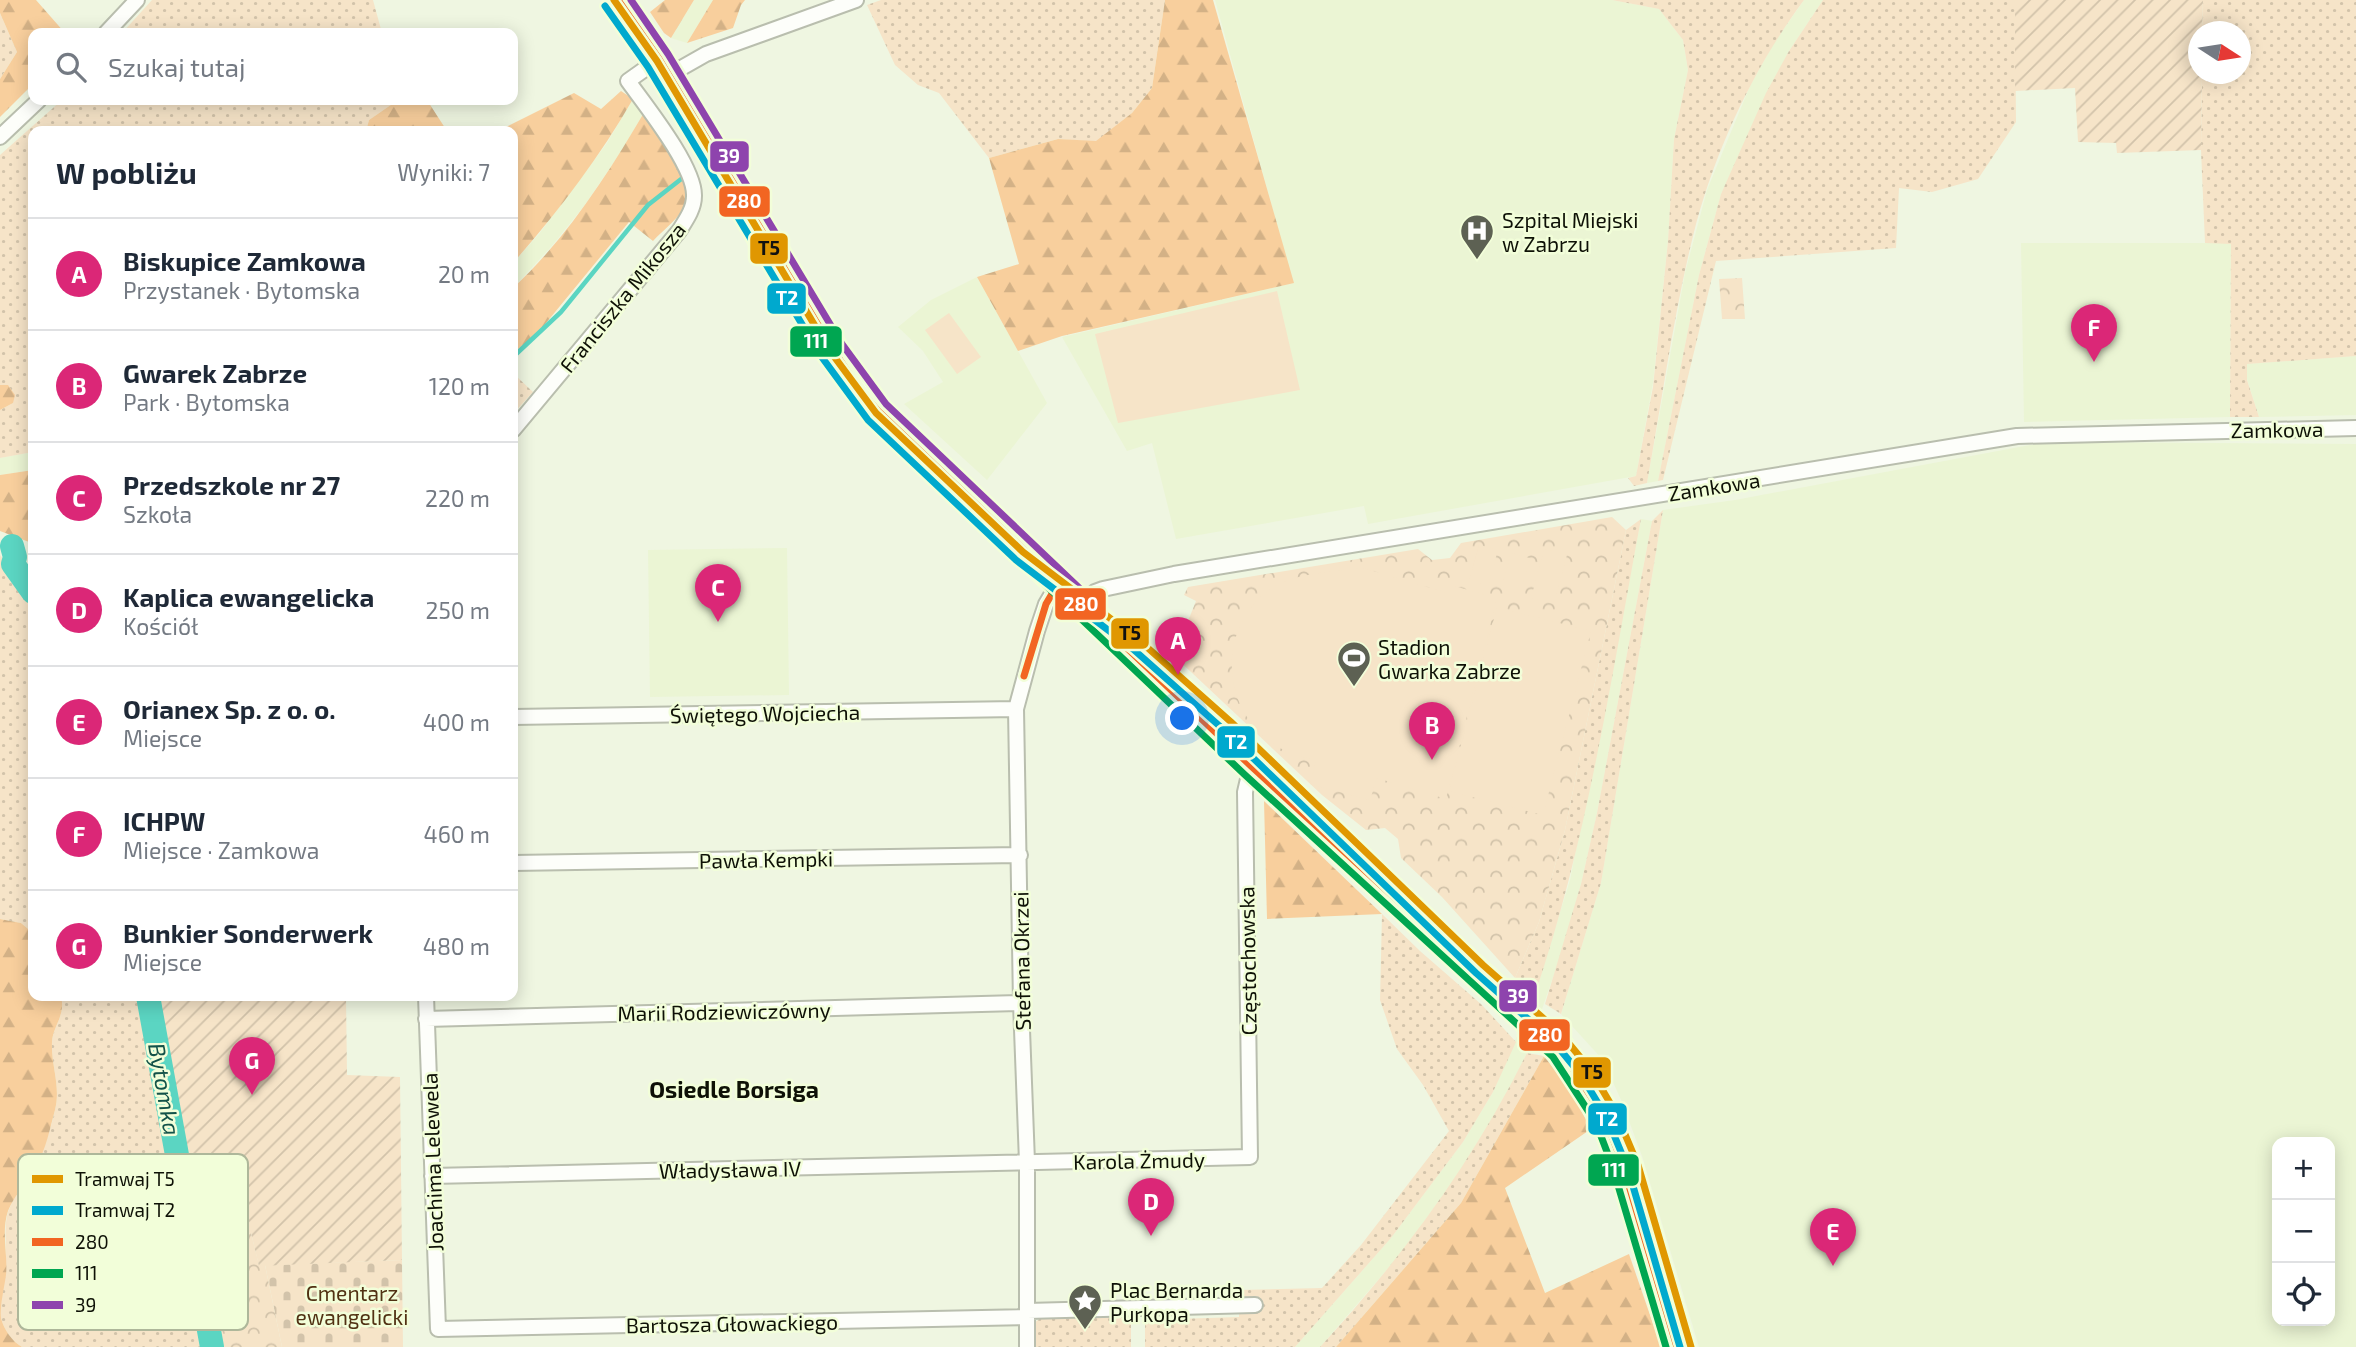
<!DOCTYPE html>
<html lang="pl">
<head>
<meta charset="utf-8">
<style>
  body { margin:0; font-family:"Exo 2",sans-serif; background:#f2f2f3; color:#1f2937 }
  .controls { position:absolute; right:21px; bottom:21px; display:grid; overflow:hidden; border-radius:14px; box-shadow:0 4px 18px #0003 }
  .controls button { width:63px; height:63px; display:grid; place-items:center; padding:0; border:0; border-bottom:2px solid #e0e1e3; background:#fff; color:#1f2937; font:35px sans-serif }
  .compass { position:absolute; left:2188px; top:21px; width:63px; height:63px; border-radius:50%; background:#fff; box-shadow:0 4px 18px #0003; rotate:102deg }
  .you { position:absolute; left:1183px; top:719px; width:24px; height:24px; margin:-18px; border:5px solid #fff; border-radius:50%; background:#1a73e8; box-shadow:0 0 0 10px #1a73e833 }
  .badge { display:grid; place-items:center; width:46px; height:46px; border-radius:50%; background:#db2777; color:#fff; font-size:23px; font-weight:700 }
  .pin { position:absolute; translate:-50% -58px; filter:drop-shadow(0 2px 4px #0008) }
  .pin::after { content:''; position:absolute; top:37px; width:24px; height:21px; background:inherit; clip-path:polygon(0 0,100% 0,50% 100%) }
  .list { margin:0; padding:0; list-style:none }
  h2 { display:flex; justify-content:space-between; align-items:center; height:91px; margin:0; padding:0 28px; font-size:30px }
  h2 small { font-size:23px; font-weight:400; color:#747a83 }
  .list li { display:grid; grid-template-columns:46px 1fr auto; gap:21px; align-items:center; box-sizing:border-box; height:112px; padding:0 28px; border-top:2px solid #e0e1e3 }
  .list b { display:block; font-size:26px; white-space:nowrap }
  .list p { margin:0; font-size:23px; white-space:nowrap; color:#747a83 }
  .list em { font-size:23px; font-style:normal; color:#747a83 }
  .icon { flex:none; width:38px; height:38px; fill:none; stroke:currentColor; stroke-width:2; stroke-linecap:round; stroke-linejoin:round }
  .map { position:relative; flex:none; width:2356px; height:1347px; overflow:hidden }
  .search { position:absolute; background:#fff; box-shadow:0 4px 18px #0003; left:28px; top:28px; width:490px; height:77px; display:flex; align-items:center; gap:18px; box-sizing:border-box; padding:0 24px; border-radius:14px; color:#747a83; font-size:26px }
  .panel { position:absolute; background:#fff; box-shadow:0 4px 18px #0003; left:28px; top:126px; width:490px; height:875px; border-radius:14px }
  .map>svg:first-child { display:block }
  .built { fill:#ebf5d4; fill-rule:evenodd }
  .grass { fill:url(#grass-dots) }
  .forest { fill:url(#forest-firs) }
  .cemetery { fill:url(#cemetery-stones) }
  .park { fill:url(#park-crowns) }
  .garden { fill:url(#garden-furrows) }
  .pitch { fill:#f6e4c8 }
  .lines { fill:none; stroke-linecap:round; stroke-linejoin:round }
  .stream { stroke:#5bd5c2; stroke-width:4.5 }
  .river { stroke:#5bd5c2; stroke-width:24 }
  .minor-casing { stroke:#b9beae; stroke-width:18 }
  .minor { stroke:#fdfefa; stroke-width:14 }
  .bus-1-casing { stroke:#f2fed9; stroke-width:12 }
  .bus-2-casing { stroke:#f2fed9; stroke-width:12 }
  .bus-3-casing { stroke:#f2fed9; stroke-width:12 }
  .bus-1 { stroke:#f26522; stroke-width:7 }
  .bus-2 { stroke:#00a651; stroke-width:7 }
  .bus-3 { stroke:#8e44ad; stroke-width:7 }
  .tram-1-casing { stroke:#f2fed9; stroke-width:12 }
  .tram-2-casing { stroke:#f2fed9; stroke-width:12 }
  .tram-1 { stroke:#e09701; stroke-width:7 }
  .tram-2 { stroke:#00a9ce; stroke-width:7 }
  .labels { text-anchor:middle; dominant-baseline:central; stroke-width:5; stroke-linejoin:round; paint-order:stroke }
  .poi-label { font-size:21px; fill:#0e1106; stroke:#f2fed9; text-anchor:start }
  .street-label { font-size:21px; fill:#0e1106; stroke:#f2fed9 }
  .park-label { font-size:21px; fill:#513113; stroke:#f2fed9 }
  .water-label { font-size:23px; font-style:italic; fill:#125249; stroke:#f2fed9 }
  .neighbourhood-label { font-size:23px; font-weight:bold; fill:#0e1106; stroke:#f2fed9 }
  .key { fill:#f2fed9; stroke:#aeb79a; stroke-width:2 }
  .key-label { font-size:19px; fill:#0e1106 }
  .line-badge { stroke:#f2fed9; stroke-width:2.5 }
  .badge-label { font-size:19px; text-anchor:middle; font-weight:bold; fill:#fff }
  .pale-badge-label { font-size:19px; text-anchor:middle; font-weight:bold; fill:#111 }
</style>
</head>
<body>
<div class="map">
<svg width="2356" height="1347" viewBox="0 0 2356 1347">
  <defs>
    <pattern id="grass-dots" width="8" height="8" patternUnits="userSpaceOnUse" patternTransform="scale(1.75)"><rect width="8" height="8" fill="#f6e4c8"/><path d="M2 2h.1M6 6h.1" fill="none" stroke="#d2c3aa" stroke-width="1.8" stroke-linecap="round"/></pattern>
    <pattern id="forest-firs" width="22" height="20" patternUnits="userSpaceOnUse" patternTransform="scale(1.75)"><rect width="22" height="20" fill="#f8cf9d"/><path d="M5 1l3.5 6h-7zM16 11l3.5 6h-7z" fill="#d3b186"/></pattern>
    <pattern id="cemetery-stones" width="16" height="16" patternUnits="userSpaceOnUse" patternTransform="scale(1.75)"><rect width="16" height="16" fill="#f6e4c8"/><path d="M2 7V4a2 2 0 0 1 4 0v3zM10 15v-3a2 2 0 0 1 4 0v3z" fill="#d2c3aa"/></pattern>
    <pattern id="park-crowns" width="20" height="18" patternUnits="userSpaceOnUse" patternTransform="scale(1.75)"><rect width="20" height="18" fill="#f6e4c8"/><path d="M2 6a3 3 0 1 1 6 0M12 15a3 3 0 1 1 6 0" fill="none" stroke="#d2c3aa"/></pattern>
    <pattern id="garden-furrows" width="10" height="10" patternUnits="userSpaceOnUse" patternTransform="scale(1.75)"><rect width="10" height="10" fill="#f6e4c8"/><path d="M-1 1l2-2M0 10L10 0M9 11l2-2" fill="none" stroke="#d2c3aa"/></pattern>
  </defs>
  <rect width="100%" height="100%" fill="#eff6e1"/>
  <path class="built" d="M694 0H713L687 43 671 38Z
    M1215 0H1612L1659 9 1683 40 1688 70 1674 139 1668 241 1653 383 1636 476 1368 524 1364 506 1176 539 1152 443 1127 451 1062 337 1293 283Z
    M1804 0H1823L1789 51 1721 194 1699 275 1658 481 1647 483 1685 273 1707 190 1750 86 1774 43Z
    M633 99 645 111 619 155 584 206 551 247 513 288V263L539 234 607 143Z
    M2021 243H2231L2230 417 2024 422Z
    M977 277 1047 403 987 480 904 404 943 382 923 351 898 327 931 300Z
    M2356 356V415L2259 417 2247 379 2246 364Z
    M2046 442 2356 444V1347H1699L1642 1156 1622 1102 1603 1060 1561 1014 1601 883 1663 510 1735 500ZM2277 1142H2330V1321H2277Z
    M33 452V470L0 475V458Z
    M1641 519 1652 521 1597 813 1581 884 1563 948 1527 1053 1506 1096 1470 1157 1404 1250 1320 1347H1295L1391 1238 1463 1142 1493 1092 1534 997 1570 880Z
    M787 548 789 695 650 697 648 550Z"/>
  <path class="grass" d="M152 0H373L382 33H122Z
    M881 0H1165L1152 88 1132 113 1096 142 1058 139 989 158 939 93 918 85 895 65 867 5Z
    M1612 0H1804C1753 69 1714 152 1693 236 1673 317 1662 401 1647 483L1634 486 1628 478 1636 476 1653 387 1668 241 1674 139 1688 70 1683 40 1659 9Z
    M1823 0H2015L2016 122 1978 179 1932 192 1899 188 1896 248 1716 261 1663 480 1658 481 1699 275 1721 194 1766 93 1789 51Z
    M2203 0H2356V356L2247 364V380L2259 417H2230L2231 244 2205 243 2201 150 2202 74H2240V32L2202 31Z
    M0 13 17 52 0 79Z
    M62 100H398L369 120 366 131H33V452L0 458V410L13 403 8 386 0 385V155Z
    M513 373 533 392 513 414Z
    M1663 510 1601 883 1561 1014 1545 1004 1581 884 1597 813 1652 521Z
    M1641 519C1611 679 1587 842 1534 997L1515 978 1539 922 1565 830 1626 530Z
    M0 555 33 601V933L21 923 0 919Z
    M1382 914 1420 951 1482 1005 1516 1042 1493 1092 1463 1142 1391 1238 1295 1347H1145V1320L1239 1317V1290L1322 1288 1361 1245 1449 1131 1423 1085 1397 1049 1380 1000Z
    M61 996H138L203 1347H22C12 1341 4 1330 1 1318 0 1298 5 1274 6 1254 6 1239 4 1226 8 1212 17 1188 33 1168 44 1146 49 1135 52 1122 55 1110 61 1086 51 1066 52 1042 53 1025 66 1016 61 996Z
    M1527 1053 1544 1056 1461 1203 1336 1347H1320C1402 1258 1473 1162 1527 1053Z
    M1131 1314V1347H1032L1033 1324 1043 1316Z"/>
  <path class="forest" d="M0 0H36L65 33H33V84L0 117V79L17 52 0 13Z
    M665 0H694L671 38 664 33 650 12Z
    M713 0H745L741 5 733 28 687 43Z
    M1165 0H1213L1294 283 1062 336 1018 351 977 277 1019 264 989 158 1058 139 1096 141 1132 113 1152 88Z
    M621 91 633 99C599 158 558 212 513 263V131H498L574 93 601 109Z
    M398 100H427L447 131H366L369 120Z
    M645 111C659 133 697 182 683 209 676 221 662 231 653 241L629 222 537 334 513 353V288C567 238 608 174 645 111Z
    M0 385H8L15 395 13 403 0 410Z
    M33 470V542H29L0 531V475Z
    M1264 801 1382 914 1267 919Z
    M0 919 21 923 33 933V996H61C66 1016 53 1025 52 1042 51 1066 61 1086 55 1110 50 1128 46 1150 36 1166 27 1182 15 1194 8 1211 1 1232 8 1254 6 1275 4 1289 0 1304 1 1318 4 1330 12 1341 22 1347H0Z
    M1544 1056 1570 1090 1591 1129 1505 1188 1545 1293 1629 1254 1661 1347H1336L1461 1203Z"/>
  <path class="cemetery" d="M402 1260 403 1347H282L265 1265Z"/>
  <path class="park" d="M1742 278 1745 319H1722L1719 279Z
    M1612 517 1626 530 1565 830 1539 922 1515 978 1442 897 1401 858 1398 839 1385 828 1366 830 1322 795 1174 656 1196 601 1184 595 1188 587 1418 549 1432 560 1450 558 1461 543Z
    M251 1233 259 1265H265L282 1347H216L200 1257H203V1253H200L198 1239Z"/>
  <path class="garden" d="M2015 0H2203L2202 31 2198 32V74H2202L2201 150 2117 153 2116 143 2078 142 2075 88 2015 91Z
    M159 996H346L347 1075 400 1077 402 1260 259 1266 251 1233 200 1238Z"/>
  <path class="pitch" d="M1277 291 1300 390 1118 423 1095 334Z
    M949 313 981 357 957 374 925 330Z
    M1479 545 1498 550 1488 586 1469 580Z
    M1544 549 1567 555 1554 604 1531 598Z
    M1511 553 1530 558 1520 594 1501 589Z
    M1363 568 1451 594 1454 586 1497 598 1446 799 1377 778 1370 800 1310 784 1316 761C1308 758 1298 756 1290 753 1248 735 1226 692 1233 648 1237 627 1248 607 1265 593 1292 572 1330 572 1363 568Z
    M1497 607 1591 631 1543 815 1449 791Z"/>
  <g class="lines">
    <path class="stream" d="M513 357 561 312 648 205 685 176"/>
    <path class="river" d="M12 546 15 557 13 564 33 592
      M148 996 212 1347"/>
    <g class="minor-casing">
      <path id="minor" d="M618 0 659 59 833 350 861 391 878 411 1251 766 1561 1050 1586 1086 1605 1118 1622 1162 1677 1347
        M106 33 137 0
        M669 75 706 54 856 0
        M0 137 39 100
        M513 430 679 231C686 220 694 209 694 196 695 167 646 106 628 81L659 59
        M1082 604 1095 592 1103 589 1174 574 2017 436 2356 428
        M513 717 1016 709
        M513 863 1020 855
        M426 996 438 1329 1027 1317
        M426 1019 1021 1003
        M432 1176 1250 1157 1245 792 1251 766
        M1027 1311 1255 1305
        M1027 1347V1162L1021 1003 1016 709 1037 631 1046 604 1059 582"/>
    </g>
    <use href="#minor" class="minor"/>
    <g class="bus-1-casing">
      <path id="bus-1" d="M618 0 659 59 833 350 861 391 878 411 1251 766 1561 1050 1605 1118 1622 1162 1677 1347
        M1024 676 1046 604 1059 582"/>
    </g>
    <g class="bus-2-casing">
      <path id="bus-2" d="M609 6 650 65 824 355 852 397 870 418 1244 774 1553 1057 1596 1123 1612 1165 1666 1347"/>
    </g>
    <g class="bus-3-casing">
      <path id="bus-3" d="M631 0 668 54 842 344 886 404 1258 758 1569 1043 1615 1114 1632 1159 1687 1344"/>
    </g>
    <use href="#bus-1" class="bus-1"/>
    <use href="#bus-2" class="bus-2"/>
    <use href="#bus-3" class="bus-3"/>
    <g class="tram-1-casing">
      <path id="tram-1" d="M614 0 657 61 830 351 876 413 1023 552 1140 641 1231 722 1483 965 1561 1034 1590 1069 1616 1113 1638 1165 1691 1347"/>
    </g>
    <g class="tram-2-casing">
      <path id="tram-2" d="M605 6 648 67 821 356 868 420 1016 560 1133 649 1224 730 1476 973 1553 1041 1581 1075 1607 1118 1628 1169 1680 1347"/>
    </g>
    <use href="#tram-1" class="tram-1"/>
    <use href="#tram-2" class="tram-2"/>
  </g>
  <defs>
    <g id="hospital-pin" transform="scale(1.75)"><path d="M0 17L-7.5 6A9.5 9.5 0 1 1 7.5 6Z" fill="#5d6153" stroke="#f2fed9"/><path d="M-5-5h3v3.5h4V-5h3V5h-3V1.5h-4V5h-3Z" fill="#fff"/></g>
    <g id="stadium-pin" transform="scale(1.75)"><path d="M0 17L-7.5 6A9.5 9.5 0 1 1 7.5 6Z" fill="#5d6153" stroke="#f2fed9"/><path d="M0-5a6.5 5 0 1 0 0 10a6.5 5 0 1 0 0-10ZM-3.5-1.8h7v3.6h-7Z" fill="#fff"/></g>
    <g id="sight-pin" transform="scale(1.75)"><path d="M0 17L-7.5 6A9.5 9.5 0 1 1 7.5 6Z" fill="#5d6153" stroke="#f2fed9"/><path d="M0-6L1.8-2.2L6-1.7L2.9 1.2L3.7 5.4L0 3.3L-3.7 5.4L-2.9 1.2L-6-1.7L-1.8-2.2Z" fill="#fff"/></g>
  </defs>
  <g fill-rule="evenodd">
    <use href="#hospital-pin" x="1477" y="231"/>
    <use href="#stadium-pin" x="1354" y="658"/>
    <use href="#sight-pin" x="1085" y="1301"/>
  </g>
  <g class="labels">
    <g class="poi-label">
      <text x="1502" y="219">Szpital Miejski<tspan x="1502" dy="24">w Zabrzu</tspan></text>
      <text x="1378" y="646">Stadion<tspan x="1378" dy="24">Gwarka Zabrze</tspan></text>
      <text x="1110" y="1289">Plac Bernarda<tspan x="1110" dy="24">Purkopa</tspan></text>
    </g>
    <g class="street-label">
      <text transform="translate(622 297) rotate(-51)">Franciszka Mikosza</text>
      <text transform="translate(2277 429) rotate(-1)">Zamkowa</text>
      <text transform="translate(1714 486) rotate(-9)">Zamkowa</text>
      <text transform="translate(765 713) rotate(-1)">Świętego Wojciecha</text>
      <text transform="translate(766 859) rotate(-1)">Pawła Kempki</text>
      <text transform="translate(1021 961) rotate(-91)">Stefana Okrzei</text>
      <text transform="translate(1247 961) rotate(-91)">Częstochowska</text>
      <text transform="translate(724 1011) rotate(-1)">Marii Rodziewiczówny</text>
      <text transform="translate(1139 1160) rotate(-1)">Karola Żmudy</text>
      <text transform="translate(432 1162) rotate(-92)">Joachima Lelewela</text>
      <text transform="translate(730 1169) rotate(-1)">Władysława IV</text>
      <text transform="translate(732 1323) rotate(-1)">Bartosza Głowackiego</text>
    </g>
    <g class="park-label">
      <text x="352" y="1292">Cmentarz<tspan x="352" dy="24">ewangelicki</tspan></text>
    </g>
    <g class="water-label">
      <text transform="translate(165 1089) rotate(80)">Bytomka</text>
    </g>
    <g class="neighbourhood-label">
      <text x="734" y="1089">Osiedle Borsiga</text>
    </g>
  </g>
  <rect x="18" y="1154" width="230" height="176" rx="10" class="key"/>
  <rect x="32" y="1175" width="31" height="8" fill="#e09701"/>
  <rect x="32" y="1206" width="31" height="9" fill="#00a9ce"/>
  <rect x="32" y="1238" width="31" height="8" fill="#f26522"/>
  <rect x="32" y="1269" width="31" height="9" fill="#00a651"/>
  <rect x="32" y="1301" width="31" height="8" fill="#8e44ad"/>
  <g class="key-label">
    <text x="75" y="1186">Tramwaj T5</text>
    <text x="75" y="1217">Tramwaj T2</text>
    <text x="75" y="1249">280</text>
    <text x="75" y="1280">111</text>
    <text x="75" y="1312">39</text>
  </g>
  <g class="line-badge">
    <rect x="709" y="140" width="41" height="33" rx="7" fill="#8e44ad"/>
    <rect x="718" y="185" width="53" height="33" rx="7" fill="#f26522"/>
    <rect x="749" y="232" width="40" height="33" rx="7" fill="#e09701"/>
    <rect x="766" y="282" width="41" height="33" rx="7" fill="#00a9ce"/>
    <rect x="789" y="325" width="54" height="33" rx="7" fill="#00a651"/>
    <rect x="1054" y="587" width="53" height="34" rx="7" fill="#f26522"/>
    <rect x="1110" y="617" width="40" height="33" rx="7" fill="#e09701"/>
    <rect x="1216" y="725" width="40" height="34" rx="7" fill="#00a9ce"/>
    <rect x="1498" y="979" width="40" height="34" rx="7" fill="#8e44ad"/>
    <rect x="1518" y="1018" width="53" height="34" rx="7" fill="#f26522"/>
    <rect x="1572" y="1056" width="40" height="33" rx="7" fill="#e09701"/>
    <rect x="1587" y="1102" width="41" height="34" rx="7" fill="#00a9ce"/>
    <rect x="1587" y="1153" width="53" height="34" rx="7" fill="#00a651"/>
  </g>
  <g class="badge-label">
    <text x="729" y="163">39</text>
    <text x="744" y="208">280</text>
    <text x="787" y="305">T2</text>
    <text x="816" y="348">111</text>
    <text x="1081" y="611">280</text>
    <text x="1236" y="749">T2</text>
    <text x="1518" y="1003">39</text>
    <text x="1545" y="1042">280</text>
    <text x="1607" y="1126">T2</text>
    <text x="1614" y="1177">111</text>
  </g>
  <g class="pale-badge-label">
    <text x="769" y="255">T5</text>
    <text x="1130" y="640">T5</text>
    <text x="1592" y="1079">T5</text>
  </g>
</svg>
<div class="controls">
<button>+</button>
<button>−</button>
<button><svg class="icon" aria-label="locate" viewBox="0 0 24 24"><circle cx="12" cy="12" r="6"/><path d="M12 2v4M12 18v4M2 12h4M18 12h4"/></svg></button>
</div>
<svg class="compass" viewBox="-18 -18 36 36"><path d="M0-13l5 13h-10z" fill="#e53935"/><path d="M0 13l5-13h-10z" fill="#747a83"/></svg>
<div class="you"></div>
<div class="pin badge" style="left:1178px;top:675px">A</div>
<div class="pin badge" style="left:1432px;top:760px">B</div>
<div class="pin badge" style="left:718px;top:622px">C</div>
<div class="pin badge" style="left:1151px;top:1236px">D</div>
<div class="pin badge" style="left:1833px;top:1266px">E</div>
<div class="pin badge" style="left:2094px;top:362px">F</div>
<div class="pin badge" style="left:252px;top:1095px">G</div>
<div class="search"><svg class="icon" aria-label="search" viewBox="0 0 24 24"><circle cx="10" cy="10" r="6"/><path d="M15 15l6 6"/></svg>Szukaj tutaj</div>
<section class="panel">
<h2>W pobliżu<small>Wyniki: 7</small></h2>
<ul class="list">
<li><span class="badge">A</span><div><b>Biskupice Zamkowa</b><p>Przystanek · Bytomska</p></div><em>20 m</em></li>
<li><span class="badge">B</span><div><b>Gwarek Zabrze</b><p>Park · Bytomska</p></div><em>120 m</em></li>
<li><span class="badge">C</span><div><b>Przedszkole nr 27</b><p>Szkoła</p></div><em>220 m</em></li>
<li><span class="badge">D</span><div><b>Kaplica ewangelicka</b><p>Kościół</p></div><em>250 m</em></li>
<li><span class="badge">E</span><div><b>Orianex Sp. z o. o.</b><p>Miejsce</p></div><em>400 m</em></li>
<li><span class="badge">F</span><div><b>ICHPW</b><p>Miejsce · Zamkowa</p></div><em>460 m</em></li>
<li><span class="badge">G</span><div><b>Bunkier Sonderwerk</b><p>Miejsce</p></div><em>480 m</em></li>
</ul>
</section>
</div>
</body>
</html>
